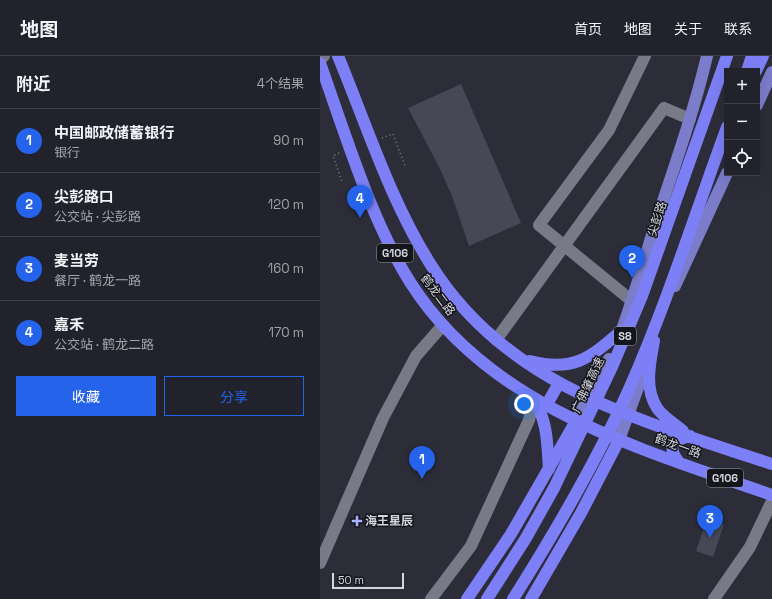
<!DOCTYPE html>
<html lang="zh">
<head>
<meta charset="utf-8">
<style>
  body { margin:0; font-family:"Space Grotesk","Noto Sans SC",sans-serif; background:#292a33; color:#f1f3f6 }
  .controls { position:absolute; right:12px; top:12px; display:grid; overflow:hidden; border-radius:0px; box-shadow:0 4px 16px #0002 }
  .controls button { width:36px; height:36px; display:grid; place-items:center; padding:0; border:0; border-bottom:1px solid #3e3f47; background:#21222b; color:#f1f3f6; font:20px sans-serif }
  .scale { position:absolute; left:12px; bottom:10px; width:72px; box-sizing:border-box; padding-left:4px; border:2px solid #d4d5dd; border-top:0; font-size:11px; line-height:14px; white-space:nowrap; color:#d4d5dd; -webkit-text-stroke:3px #15161b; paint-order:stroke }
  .you { position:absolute; left:204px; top:348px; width:14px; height:14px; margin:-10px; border:3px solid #fff; border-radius:50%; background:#1a73e8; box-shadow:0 0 0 6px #1a73e833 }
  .badge { display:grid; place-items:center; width:26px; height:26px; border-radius:50%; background:#2563eb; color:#fff; font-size:13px; font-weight:700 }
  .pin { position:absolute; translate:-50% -33px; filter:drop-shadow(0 1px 2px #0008) }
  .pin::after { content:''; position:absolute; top:21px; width:14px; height:12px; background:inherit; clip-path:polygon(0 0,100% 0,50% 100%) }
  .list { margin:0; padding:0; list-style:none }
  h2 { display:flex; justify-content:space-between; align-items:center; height:52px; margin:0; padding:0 16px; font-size:17px }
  h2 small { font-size:13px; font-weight:400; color:#a2a4a9 }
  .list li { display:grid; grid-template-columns:26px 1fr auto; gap:12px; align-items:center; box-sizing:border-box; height:64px; padding:0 16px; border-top:1px solid #3e3f47 }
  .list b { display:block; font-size:15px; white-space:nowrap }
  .list p { margin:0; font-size:13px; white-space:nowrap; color:#a2a4a9 }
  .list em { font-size:13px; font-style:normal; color:#a2a4a9 }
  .actions { display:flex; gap:8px; padding:12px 16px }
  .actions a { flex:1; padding:9px 0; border:1px solid #2563eb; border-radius:0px; text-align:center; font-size:14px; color:#2563eb }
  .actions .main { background:#2563eb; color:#fff }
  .icon { flex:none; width:22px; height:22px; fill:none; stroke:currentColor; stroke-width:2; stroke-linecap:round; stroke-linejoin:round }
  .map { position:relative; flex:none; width:452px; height:543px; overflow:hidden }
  header { display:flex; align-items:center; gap:24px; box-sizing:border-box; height:56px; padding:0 20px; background:#21222b; border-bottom:1px solid #3e3f47 }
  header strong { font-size:19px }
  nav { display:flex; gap:22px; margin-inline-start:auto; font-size:14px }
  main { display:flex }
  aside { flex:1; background:#21222b }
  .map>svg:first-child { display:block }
  .building { fill:#474855 }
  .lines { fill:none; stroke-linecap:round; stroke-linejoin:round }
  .path { stroke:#80818b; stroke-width:1.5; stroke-dasharray:1 3; stroke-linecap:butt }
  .minor { stroke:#787a88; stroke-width:12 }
  .major { stroke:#7b7dca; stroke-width:12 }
  .highway { stroke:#7d7ff6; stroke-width:12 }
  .poi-dot { fill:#a9b0fc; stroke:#15161b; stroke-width:1.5 }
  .labels { text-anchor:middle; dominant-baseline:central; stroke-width:3; stroke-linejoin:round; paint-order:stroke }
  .shield { fill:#15161b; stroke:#9b9ca3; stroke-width:1 }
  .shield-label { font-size:11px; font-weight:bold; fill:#d4d5dd }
  .street-label { font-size:12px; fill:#d4d5dd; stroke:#15161b }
  .poi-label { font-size:12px; font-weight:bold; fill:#d4d5dd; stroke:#15161b; text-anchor:start }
</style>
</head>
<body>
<header>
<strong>地图</strong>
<nav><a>首页</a><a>地图</a><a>关于</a><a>联系</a></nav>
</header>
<main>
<aside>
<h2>附近<small>4个结果</small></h2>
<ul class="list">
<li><span class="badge">1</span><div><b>中国邮政储蓄银行</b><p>银行</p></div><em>90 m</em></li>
<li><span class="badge">2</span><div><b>尖彭路口</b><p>公交站 · 尖彭路</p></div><em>120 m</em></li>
<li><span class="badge">3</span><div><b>麦当劳</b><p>餐厅 · 鹤龙一路</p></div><em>160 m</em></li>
<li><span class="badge">4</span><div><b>嘉禾</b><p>公交站 · 鹤龙二路</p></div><em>170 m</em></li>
</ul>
<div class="actions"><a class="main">收藏</a><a>分享</a></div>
</aside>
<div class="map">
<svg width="452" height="543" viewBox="0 0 452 543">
  <rect width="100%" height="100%" fill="#2c2d39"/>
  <path class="building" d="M141 28 201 167 149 190 132 140 119 111 88 52Z
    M387 462 404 468 393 501 376 495Z"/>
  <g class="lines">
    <path class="path" d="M62 82 73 78 85 110
      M19 97 13 100 22 126"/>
    <path class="minor" d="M0 4 4 0
      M312 245 219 169 289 74 325 0
      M176 284 344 52 370 63
      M0 507 63 362 96 300 123 269
      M111 543 151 490 209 364 214 343
      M394 543 430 491 452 445"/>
    <path class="major" d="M437 49 452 16
      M355 230 407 117
      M301 276C315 238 325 200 337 163 355 109 374 55 387 0
      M256 365 289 303
      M299 384 328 304"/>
    <path class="highway" d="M18 0C47 70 70 144 111 209 188 332 323 365 452 408
      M0 7C25 77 51 164 90 226 169 351 320 393 452 439
      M427 15 432 0
      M436 15 443 0
      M334 285C330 307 324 332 337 352 343 361 355 368 363 375
      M210 305C253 316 269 303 301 275
      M214 343C228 367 227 387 229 413
      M226 350 239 327
      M358 405C346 389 355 384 370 380
      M147 543 191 478 256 365
      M167 543 206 482 234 432 292 311 322 240 407 0
      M193 543C236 475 277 405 310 331 347 247 375 158 407 71
      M211 543 261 457 299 384"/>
  </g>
  <path class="poi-dot" d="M35 459h4v4h4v4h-4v4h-4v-4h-4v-4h4z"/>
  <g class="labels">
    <g class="shield">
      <rect x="57" y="188" width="36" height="18" rx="3"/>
      <rect x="294" y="271" width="22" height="18" rx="3"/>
      <rect x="387" y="413" width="36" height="18" rx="3"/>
    </g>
    <g class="shield-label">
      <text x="75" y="197">G106</text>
      <text x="305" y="280">S8</text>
      <text x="405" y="422">G106</text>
    </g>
    <g class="street-label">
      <text transform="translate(337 163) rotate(-72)">尖彭路</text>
      <text transform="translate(118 239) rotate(53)">鹤龙二路</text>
      <text transform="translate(268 329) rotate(-65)">广佛肇高速</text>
      <text transform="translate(358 390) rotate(20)">鹤龙一路</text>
    </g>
    <g class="poi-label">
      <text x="45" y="465">海王星辰</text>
    </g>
  </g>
</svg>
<div class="controls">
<button>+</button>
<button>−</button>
<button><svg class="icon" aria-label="locate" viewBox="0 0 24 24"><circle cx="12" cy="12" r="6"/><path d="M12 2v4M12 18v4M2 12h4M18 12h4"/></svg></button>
</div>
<div class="scale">50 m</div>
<div class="you"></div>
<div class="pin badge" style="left:102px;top:423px">1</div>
<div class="pin badge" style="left:312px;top:222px">2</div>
<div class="pin badge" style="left:390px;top:482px">3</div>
<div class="pin badge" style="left:40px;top:162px">4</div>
</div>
</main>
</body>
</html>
